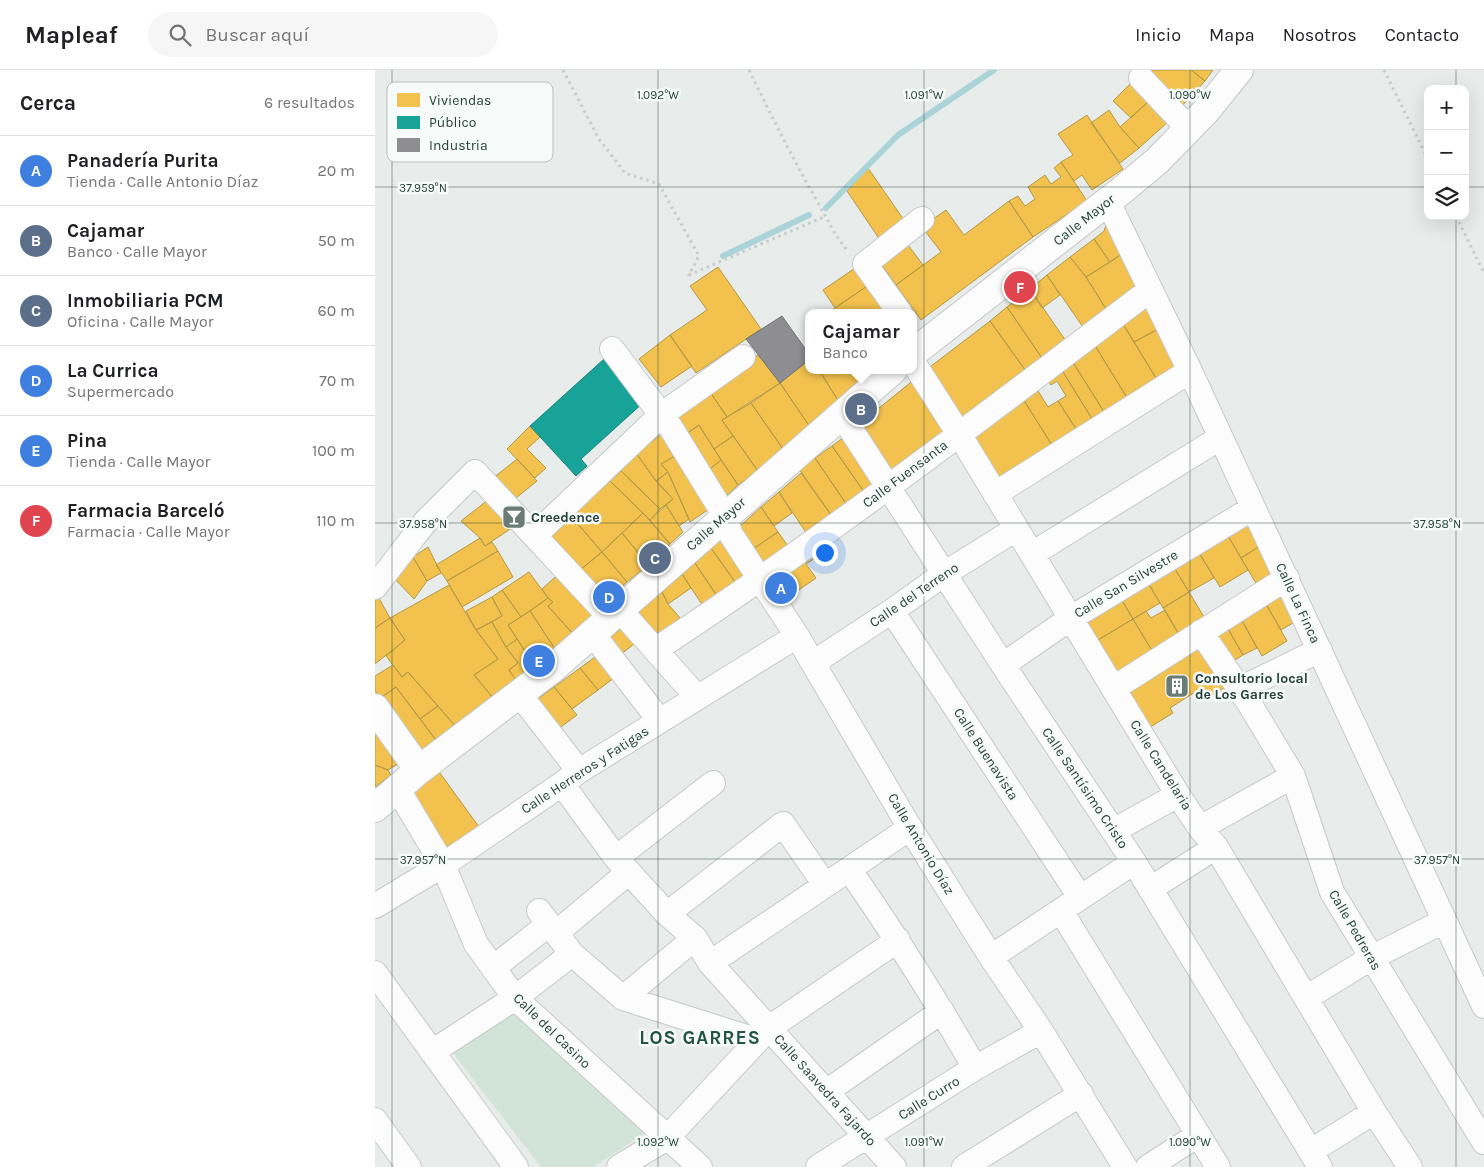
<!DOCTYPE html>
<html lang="es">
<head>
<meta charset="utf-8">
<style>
  body { margin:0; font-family:Karla,sans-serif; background:#f6f6f6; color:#202124 }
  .controls { position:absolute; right:15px; top:15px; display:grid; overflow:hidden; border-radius:10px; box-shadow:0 5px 20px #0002 }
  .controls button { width:45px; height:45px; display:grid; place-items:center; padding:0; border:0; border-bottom:1px solid #e0e0e0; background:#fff; color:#202124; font:25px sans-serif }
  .you { position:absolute; left:449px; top:482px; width:18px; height:18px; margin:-12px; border:4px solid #fff; border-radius:50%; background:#1a73e8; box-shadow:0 0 0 8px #1a73e833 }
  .badge { display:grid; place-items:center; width:32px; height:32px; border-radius:50%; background:#697c76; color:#fff; font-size:16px; font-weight:700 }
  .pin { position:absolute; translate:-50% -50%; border:2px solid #fff; box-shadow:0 1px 5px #0006 }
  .popup { position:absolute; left:430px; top:239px; width:112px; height:65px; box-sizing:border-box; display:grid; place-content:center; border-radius:10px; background:#fff; filter:drop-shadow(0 1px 4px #0005); font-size:16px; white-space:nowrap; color:#757577 }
  .popup b { font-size:19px; color:#202124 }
  .popup::after { content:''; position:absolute; left:50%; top:100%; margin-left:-10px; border:10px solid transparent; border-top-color:#fff }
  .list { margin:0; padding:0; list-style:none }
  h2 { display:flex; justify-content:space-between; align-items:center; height:65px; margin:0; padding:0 20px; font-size:21px }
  h2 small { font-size:16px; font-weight:400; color:#757577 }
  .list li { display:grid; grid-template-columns:32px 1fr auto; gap:15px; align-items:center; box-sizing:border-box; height:70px; padding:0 20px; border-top:1px solid #e0e0e0 }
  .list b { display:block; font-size:19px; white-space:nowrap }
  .list p { margin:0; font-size:16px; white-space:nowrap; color:#757577 }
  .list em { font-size:16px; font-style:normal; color:#757577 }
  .icon { flex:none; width:28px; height:28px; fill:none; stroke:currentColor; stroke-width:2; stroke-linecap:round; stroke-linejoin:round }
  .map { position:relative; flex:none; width:1109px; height:1097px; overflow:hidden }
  header { display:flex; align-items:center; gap:30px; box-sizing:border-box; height:70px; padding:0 25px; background:#fff; border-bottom:1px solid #e0e0e0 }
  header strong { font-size:24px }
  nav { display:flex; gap:28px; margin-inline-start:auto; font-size:18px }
  .search { width:350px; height:45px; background:#f6f6f6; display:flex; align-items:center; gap:12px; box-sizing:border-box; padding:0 18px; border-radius:28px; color:#757577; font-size:19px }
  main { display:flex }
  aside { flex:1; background:#fff }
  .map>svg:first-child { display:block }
  .green { fill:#d2e4d7 }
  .homes { fill:#f2c14e; stroke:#b49a47 }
  .public { fill:#17a398; stroke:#1b857b }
  .industry { fill:#8d8d92; stroke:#6e7677 }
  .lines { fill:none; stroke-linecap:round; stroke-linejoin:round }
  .stream { stroke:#abd4d8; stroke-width:6 }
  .street-casing { stroke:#c5c9c7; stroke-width:26 }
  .secondary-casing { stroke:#c3c9c7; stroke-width:30 }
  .path { stroke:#c6cecb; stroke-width:3; stroke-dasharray:2.5 4; stroke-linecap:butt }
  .street { stroke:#fcfcfc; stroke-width:24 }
  .secondary { stroke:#fcfcfc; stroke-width:28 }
  .ticks { fill:none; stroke:#254038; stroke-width:1; stroke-opacity:0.45 }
  .labels { text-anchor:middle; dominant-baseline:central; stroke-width:5; stroke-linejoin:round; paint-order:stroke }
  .street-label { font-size:14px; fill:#254038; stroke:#f6faf8 }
  .poi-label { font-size:14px; font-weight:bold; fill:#254038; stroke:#f6faf8; text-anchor:start }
  .district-label { font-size:19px; font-weight:bold; letter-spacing:1px; fill:#215244; stroke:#f6faf8 }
  .key { fill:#f6faf8; stroke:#b7c2be; stroke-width:1 }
  .key-label { font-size:14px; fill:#254038 }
  .ticks-label { font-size:12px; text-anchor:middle; fill:#254038; stroke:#f6faf8; stroke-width:5; stroke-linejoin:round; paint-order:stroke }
</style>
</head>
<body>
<header>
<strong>Mapleaf</strong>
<div class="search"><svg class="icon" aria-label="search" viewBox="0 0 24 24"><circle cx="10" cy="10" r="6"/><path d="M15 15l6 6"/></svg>Buscar aquí</div>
<nav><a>Inicio</a><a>Mapa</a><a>Nosotros</a><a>Contacto</a></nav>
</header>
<main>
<aside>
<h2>Cerca<small>6 resultados</small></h2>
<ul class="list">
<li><span class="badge" style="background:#3f7fe0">A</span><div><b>Panadería Purita</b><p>Tienda · Calle Antonio Díaz</p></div><em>20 m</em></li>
<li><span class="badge" style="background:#5c6f8a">B</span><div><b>Cajamar</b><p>Banco · Calle Mayor</p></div><em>50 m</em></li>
<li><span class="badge" style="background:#5c6f8a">C</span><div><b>Inmobiliaria PCM</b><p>Oficina · Calle Mayor</p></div><em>60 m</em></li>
<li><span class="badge" style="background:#3f7fe0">D</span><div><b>La Currica</b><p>Supermercado</p></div><em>70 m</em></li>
<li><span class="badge" style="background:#3f7fe0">E</span><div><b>Pina</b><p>Tienda · Calle Mayor</p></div><em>100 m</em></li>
<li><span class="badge" style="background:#e0444e">F</span><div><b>Farmacia Barceló</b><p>Farmacia · Calle Mayor</p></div><em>110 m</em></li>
</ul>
</aside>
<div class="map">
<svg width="1109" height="1097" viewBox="0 0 1109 1097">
  <rect width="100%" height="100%" fill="#e8ecea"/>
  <path class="green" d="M145 940 275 1060 218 1097H166L78 983Z"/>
  <path class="homes" d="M777 0H816L830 11 806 37 776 2Z
    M816 0H838L830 11Z
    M758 11 776 29 756 48 738 31Z
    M776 29 795 50 764 78 745 57Z
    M734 40 745 57 764 78 745 93 716 53Z
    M712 45 748 99 717 120 707 105 699 111 686 92 698 85 683 64Z
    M686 92 712 131 658 167 634 131 643 126 650 136 660 129 653 117 670 105 676 114 686 107 679 98Z
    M493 98 531 153 505 170 472 121Z
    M634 131 658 167 546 250 521 215 566 182 547 157 571 140 589 165Z
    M731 155 747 184 735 192 719 169 729 161Z
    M719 169 735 192 711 207 695 187Z
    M530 171 548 195 521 215 504 191Z
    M747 184 769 219 733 242 711 207Z
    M695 187 711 207 733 242 710 260 672 205Z
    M486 194 498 212 460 238 448 220Z
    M343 197 386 259 321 303 295 265 332 240 315 216Z
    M672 205 685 225 667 238 655 219Z
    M498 212 520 243H453L460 238Z
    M655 219 693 274 669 291 632 237Z
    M773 226 789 256 759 272 745 249Z
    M632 237 669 291 653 304 615 251Z
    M745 249 784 313 754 331 716 269Z
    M615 251 653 304 589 349 551 300Z
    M789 256 808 299 784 313 759 272Z
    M295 265 317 296 286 317 264 289Z
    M716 269 754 331 731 345 694 286Z
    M383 285 405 313 352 347 333 319Z
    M694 286 731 345 719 352 683 294Z
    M434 290V300H444L464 332 435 357 405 313Z
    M683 294 719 352 703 362 683 331 691 326 682 311 676 315 669 304Z
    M444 300H490L494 305 464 332Z
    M540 309 579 363 518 407 483 355Z
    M405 313 435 357 408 379 376 333Z
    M658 313 673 337 683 331 703 362 678 377 645 324Z
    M333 319 352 347 347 350 358 366 339 379 324 355 307 367 293 347Z
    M645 324 678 377 623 411 592 361Z
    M376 333 408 379 383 401 347 350Z
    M324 355 346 390 330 403 307 367Z
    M155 356 165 367 152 379 171 398 160 408 132 379Z
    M291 361 305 383 286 394 293 402 281 411 261 383Z
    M473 364 505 416 492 426 457 376Z
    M358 366 383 401 363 415 339 379Z
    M457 376 492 426 474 438 440 388Z
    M261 383 281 411 298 429 285 439 246 401Z
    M305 383 337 437 315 452 293 402 286 394Z
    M440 388 474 438 459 449 424 399Z
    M142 389 162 411 136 432 117 409Z
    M346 390 363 415 347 430 330 403Z
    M246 401 285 439 275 450 235 411Z
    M293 402 314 449 304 456 291 435 298 429 281 411Z
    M426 403 459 449 434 467 404 422Z
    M235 411 268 443 227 482 196 446Z
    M404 422 417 443 399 456 386 437Z
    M118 426 144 453 110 476 105 468 86 451Z
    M291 435 308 462 295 474 275 450Z
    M386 437 403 462 378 479 364 457Z
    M268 443 295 474 273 495 247 463Z
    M875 444 890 473 866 488 849 459Z
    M196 446 227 482 205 500 173 466Z
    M849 459 873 500 845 517 820 476Z
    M403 462 415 479 391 497 378 479Z
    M247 463 273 495 252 512 227 482Z
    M105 468 110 476 117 472 123 481 72 511 61 495Z
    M349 468 375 507 363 516 336 478Z
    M440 473 447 484 431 494 441 508 412 528 397 504Z
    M890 473 908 506 885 520 866 488Z
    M820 476 839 508 814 522 795 491Z
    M53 477 66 503 52 511 38 487Z
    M336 478 363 516 344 529 320 493Z
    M123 481 138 507 87 537 72 511Z
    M227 482 252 512 230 530 205 500Z
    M38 487 52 511 39 529 19 508Z
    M795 491 814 522 788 538 769 506Z
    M320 493 344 529 330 539 307 504Z
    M188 500 225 540 198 564 173 536 178 532 173 528 167 519Z
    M154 502 173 528 146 547 127 520Z
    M307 504 316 518 293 534 287 522Z
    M769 506 785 533 758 549 742 522Z
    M912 512 928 547 906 560 887 527Z
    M74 515 101 560 123 589 99 605 119 629 82 658 33 602 27 607 11 586 30 570 15 548Z
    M127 520 146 547 133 555 142 569 131 577 117 552 127 546 117 527Z
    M287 522 293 534 312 556 279 577 256 548Z
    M742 522 758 549 718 573 702 546Z
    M814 522 832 552 806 568 788 538Z
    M1 523 15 548 0 558V524Z
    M117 527 127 546 101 560 91 541Z
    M887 527 912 571 887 586 862 542Z
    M173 528 178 532 173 536 198 564 180 579 155 541Z
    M790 540 806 568 779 584 758 549 771 541 776 548Z
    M155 541 180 579 159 595 133 555Z
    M862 542 882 578 868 585 848 550Z
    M15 548 30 570 0 594V558Z
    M758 549 779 584 739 607 718 573Z
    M848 550 868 585 853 594 832 560Z
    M117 552 131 577 143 593 134 600 141 610 119 629 99 605 123 589 101 560Z
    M251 554 264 570 240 589 228 573Z
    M142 569 159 595 141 610 134 600 143 593 131 577Z
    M827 569 855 614 834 627 828 617 795 638 798 643 772 659 748 618Z
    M227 582 244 604 223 620 205 598Z
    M18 595 27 607 33 602 63 636 45 649 21 617 4 629 0 620V606Z
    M205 598 223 620 197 639 179 617Z
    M21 617 61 670 44 684 4 629Z
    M179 617 202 645 179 662 157 633Z
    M63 636 82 658 64 674 45 649Z
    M0 656 28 691 13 700 0 695Z
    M0 695 13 700 16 705 0 717Z
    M62 699 107 761 69 787 36 723Z"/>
  <path class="public" d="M229 289 269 332 206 389 212 396 201 406 155 356Z"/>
  <path class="industry" d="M407 246 434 284V290L405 313 371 269Z"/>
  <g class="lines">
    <path class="stream" d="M451 138 523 65 619 0
      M348 186 434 145"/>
    <g class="street-casing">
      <path id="street" d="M766 8 814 59
        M733 132 815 301 1109 936
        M525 243 490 194 547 149
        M237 279 296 358 350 446 355 463 422 566 535 758 616 887 666 961 750 1097
        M538 292 584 364 803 725 825 758 841 777 999 1042 1035 1097
        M466 344 628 595 759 792 945 1097
        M620 424 815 301
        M160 465 286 345 368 287
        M657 484 845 368
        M0 517 50 452 100 402 235 547
        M244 539 322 627
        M517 541 705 827
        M826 562 874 633 918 706 957 822 1109 1072
        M217 563 285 651
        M280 580C451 468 613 343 775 220
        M438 593 517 541 569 504 641 459
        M628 595 696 548 878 438
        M739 618 912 508
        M865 619 945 580
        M145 625 204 701
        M187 714 241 788 292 844 320 868 335 893 519 1097
        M22 718 68 795 101 874 140 928 325 1097
        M825 758 918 706
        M738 761 803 725
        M241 788 338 713
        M474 799C519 864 561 930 600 998
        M775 819 841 777
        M0 836 68 795 187 714 204 701 422 566
        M164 841 197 884 248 928 381 970
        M686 841 843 1097
        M292 844 408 754 450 815
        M181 863 254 802
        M616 887 759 792
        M335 893 535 758
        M118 898 174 854
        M0 903 141 1097
        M248 928 320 868
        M931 928 996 888 1069 851
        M57 982 140 928 197 884
        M451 1022 567 941
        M0 1050 34 1097
        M936 1081 999 1042
        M244 1097 292 1068 394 958 523 870
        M443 1097 600 998 666 961
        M589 1097 706 1024
        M773 1097 823 1065"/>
    </g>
    <g class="secondary-casing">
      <path id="secondary" d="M538 283 746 121 782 91 830 42 864 0
        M0 638 44 700
        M0 738 44 700 177 599 518 300"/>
    </g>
    <path class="path" d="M188 0 224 69 250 103 284 114 324 186 314 205 451 146
      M374 0C396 45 418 89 443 133 453 150 460 166 473 181
      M1009 0 1053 89
      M1081 146 1109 203"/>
    <use href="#street" class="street"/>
    <use href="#secondary" class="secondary"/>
  </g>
  <path class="ticks" d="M17 0V1097M283 0V1097M549 0V1097M815 0V1097M1081 0V19M0 117H1053M1090 117H1109M1081 146V1097M0 453H1109M0 789H1109"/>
  <defs>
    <g id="bar-square" transform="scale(1.25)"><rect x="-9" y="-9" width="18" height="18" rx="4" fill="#697c76" stroke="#f6faf8"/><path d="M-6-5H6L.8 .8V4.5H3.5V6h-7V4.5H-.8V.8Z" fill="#fff"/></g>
    <g id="building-square" transform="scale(1.25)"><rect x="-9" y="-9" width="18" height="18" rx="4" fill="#697c76" stroke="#f6faf8"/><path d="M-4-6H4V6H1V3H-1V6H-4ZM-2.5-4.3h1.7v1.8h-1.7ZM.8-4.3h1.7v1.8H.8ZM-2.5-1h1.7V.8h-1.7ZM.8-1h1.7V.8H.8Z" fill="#fff"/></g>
  </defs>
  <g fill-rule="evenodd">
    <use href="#bar-square" x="139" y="447"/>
    <use href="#building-square" x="802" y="616"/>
  </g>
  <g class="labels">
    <g class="street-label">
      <text transform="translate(709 150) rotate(-38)">Calle Mayor</text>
      <text transform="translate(530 404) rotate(-37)">Calle Fuensanta</text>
      <text transform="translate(341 454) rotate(-41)">Calle Mayor</text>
      <text transform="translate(751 514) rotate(-31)">Calle San Silvestre</text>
      <text transform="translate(539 525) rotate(-34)">Calle del Terreno</text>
      <text transform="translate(923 533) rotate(65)">Calle La Finca</text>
      <text transform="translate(611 684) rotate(57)">Calle Buenavista</text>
      <text transform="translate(786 695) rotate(58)">Calle Candelaria</text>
      <text transform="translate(210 700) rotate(-33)">Calle Herreros y Fatigas</text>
      <text transform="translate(710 718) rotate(56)">Calle Santísimo Cristo</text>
      <text transform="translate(546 774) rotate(59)">Calle Antonio Díaz</text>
      <text transform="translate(980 860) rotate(60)">Calle Pedreras</text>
      <text transform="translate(177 961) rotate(44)">Calle del Casino</text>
      <text transform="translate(450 1020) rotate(48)">Calle Saavedra Fajardo</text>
      <text transform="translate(554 1028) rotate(-32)">Calle Curro</text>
    </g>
    <g class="poi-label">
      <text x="156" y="447">Creedence</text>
      <text x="820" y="608">Consultorio local<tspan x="820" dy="16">de Los Garres</tspan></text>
    </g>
    <g class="district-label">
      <text x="325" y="968">LOS GARRES</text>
    </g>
  </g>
  <rect x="12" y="12" width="166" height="80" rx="8" class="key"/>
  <rect x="22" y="23" width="23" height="14" fill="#f2c14e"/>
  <rect x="22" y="46" width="23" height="13" fill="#17a398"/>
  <rect x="22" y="68" width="23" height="14" fill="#8d8d92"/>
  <g class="key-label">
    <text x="54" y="35">Viviendas</text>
    <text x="54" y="57">Público</text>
    <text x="54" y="80">Industria</text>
  </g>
  <g class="ticks-label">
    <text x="283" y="29">1.092°W</text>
    <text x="549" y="29">1.091°W</text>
    <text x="815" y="29">1.090°W</text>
    <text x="48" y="122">37.959°N</text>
    <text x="48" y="458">37.958°N</text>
    <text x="1062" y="458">37.958°N</text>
    <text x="48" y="794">37.957°N</text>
    <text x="1062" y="794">37.957°N</text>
    <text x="283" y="1076">1.092°W</text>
    <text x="549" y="1076">1.091°W</text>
    <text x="815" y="1076">1.090°W</text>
  </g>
</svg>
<div class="controls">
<button>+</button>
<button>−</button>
<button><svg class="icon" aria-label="layers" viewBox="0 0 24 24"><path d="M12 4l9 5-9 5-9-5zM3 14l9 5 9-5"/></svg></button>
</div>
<div class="you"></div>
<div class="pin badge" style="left:406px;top:518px;background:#3f7fe0">A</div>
<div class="pin badge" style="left:486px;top:339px;background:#5c6f8a">B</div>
<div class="popup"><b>Cajamar</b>Banco</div>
<div class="pin badge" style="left:280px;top:488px;background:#5c6f8a">C</div>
<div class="pin badge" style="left:234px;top:527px;background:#3f7fe0">D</div>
<div class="pin badge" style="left:164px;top:591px;background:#3f7fe0">E</div>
<div class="pin badge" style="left:645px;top:217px;background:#e0444e">F</div>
</div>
</main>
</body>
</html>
